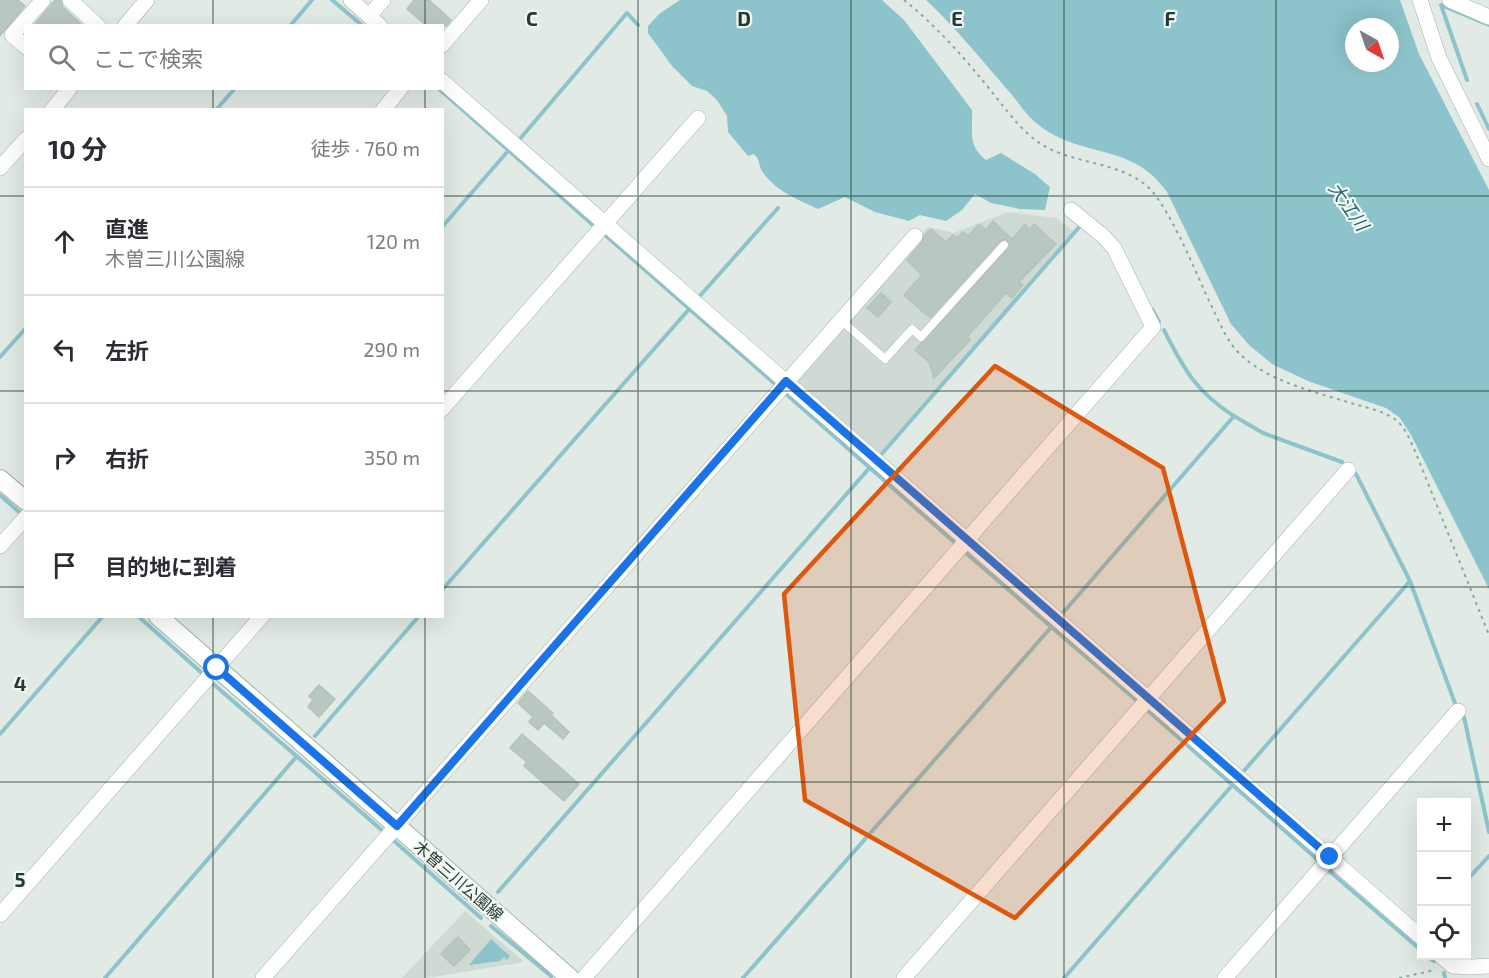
<!DOCTYPE html>
<html lang="ja">
<head>
<meta charset="utf-8">
<style>
  body { margin:0; font-family:"Exo 2","Noto Sans JP",sans-serif; background:#f7f7f7; color:#2b2b33 }
  .controls { position:absolute; right:18px; bottom:18px; display:grid; overflow:hidden; border-radius:0px; box-shadow:0 6px 24px #0002 }
  .controls button { width:54px; height:54px; display:grid; place-items:center; padding:0; border:0; border-bottom:2px solid #e1e1e2; background:#fff; color:#2b2b33; font:30px sans-serif }
  .compass { position:absolute; left:1345px; top:18px; width:54px; height:54px; border-radius:50%; background:#fff; box-shadow:0 6px 24px #0002; rotate:140deg }
  .stop { position:absolute; width:18px; height:18px; margin:-14px; border:4px solid #1a73e8; border-radius:50%; background:#fff }
  .stop.end { background:#1a73e8; border-color:#fff; box-shadow:0 2px 6px #0008 }
  .list { margin:0; padding:0; list-style:none }
  h2 { display:flex; justify-content:space-between; align-items:center; height:78px; margin:0; padding:0 24px; font-size:26px }
  h2 small { font-size:20px; font-weight:400; color:#7c7c81 }
  .list li { display:grid; grid-template-columns:39px 1fr auto; gap:18px; align-items:center; box-sizing:border-box; height:108px; padding:0 24px; border-top:2px solid #e1e1e2 }
  .list b { display:block; font-size:22px; white-space:nowrap }
  .list p { margin:0; font-size:20px; white-space:nowrap; color:#7c7c81 }
  .list em { font-size:20px; font-style:normal; color:#7c7c81 }
  .icon { flex:none; width:33px; height:33px; fill:none; stroke:currentColor; stroke-width:2; stroke-linecap:round; stroke-linejoin:round }
  .map { position:relative; flex:none; width:1489px; height:978px; overflow:hidden }
  .search { position:absolute; background:#fff; box-shadow:0 6px 24px #0002; left:24px; top:24px; width:420px; height:66px; display:flex; align-items:center; gap:15px; box-sizing:border-box; padding:0 21px; border-radius:0px; color:#7c7c81; font-size:22px }
  .panel { position:absolute; background:#fff; box-shadow:0 6px 24px #0002; left:24px; top:108px; width:420px; height:510px; border-radius:0px }
  .map>svg:first-child { display:block }
  .built { fill:#cfdad4 }
  .water { fill:#8dc4cb; fill-rule:evenodd }
  .lines { fill:none; stroke-linecap:round; stroke-linejoin:round }
  .stream { stroke:#8dc4cb; stroke-width:4 }
  .building { fill:#b9c7c1; stroke:#b4c3bc; stroke-width:1.5 }
  .service-casing { stroke:#a4b1ac; stroke-width:9 }
  .minor-casing { stroke:#a4b1ac; stroke-width:16 }
  .secondary-casing { stroke:#a1b5ac; stroke-width:20 }
  .path { stroke:#84ab9d; stroke-width:2; stroke-dasharray:3 4.5; stroke-linecap:butt }
  .service { stroke:#fff; stroke-width:8 }
  .minor { stroke:#fff; stroke-width:15 }
  .secondary { stroke:#fff; stroke-width:18 }
  .route { stroke:#1a73e8; stroke-width:8 }
  .marked { fill:#de570e; fill-opacity:0.2; stroke:#de570e; stroke-width:4.5; stroke-linejoin:round }
  .grid { fill:none; stroke:#233932; stroke-width:1.5; stroke-opacity:0.55 }
  .labels { text-anchor:middle; dominant-baseline:central; stroke-width:4.5; stroke-linejoin:round; paint-order:stroke }
  .street-label { font-size:16px; fill:#233932; stroke:#f1f7f3 }
  .water-label { font-size:18px; font-style:italic; fill:#22676f; stroke:#f1f7f3 }
  .grid-label { font-size:20px; text-anchor:middle; font-weight:bold; fill:#233932; stroke:#f1f7f3; stroke-width:4.5; stroke-linejoin:round; paint-order:stroke }
</style>
</head>
<body>
<div class="map">
<svg width="1489" height="978" viewBox="0 0 1489 978">
  <rect width="100%" height="100%" fill="#e1eae5"/>
  <path class="built" d="M1008 212 1057 218 1074 232 879 455 796 383 795 377 928 227 954 233Z
    M465 911 524 962 427 978H402Z"/>
  <path class="water" d="M680 0H882L904 20 972 110C973 130 967 146 986 160L1001 153 1035 174 1050 187 1045 210 1020 209 991 203 975 194 962 210 946 221 920 215 909 221 875 212 845 197 818 209C797 199 775 191 762 171 758 164 761 161 754 154L748 156 728 132 727 116 717 100 707 91 692 86 672 66 648 33V26L659 14Z
    M926 0H1400L1419 54 1489 190V589L1411 435 1400 418 1386 408 1308 381 1272 364 1249 345 1231 324 1167 192C1132 142 1083 159 1040 126 1027 117 1017 100 1006 88 980 58 955 27 926 0ZM1354 27H1390V63H1354Z
    M491 939 510 956 507 960 504 957 500 961 469 965Z"/>
  <g class="lines">
    <path class="stream" d="M332 0 363 26
      M1441 5 1467 80
      M1441 5 1489 25
      M290 26 312 0
      M438 88 594 226
      M1477 104 1489 129
      M216 110 235 88
      M519 140 627 13 638 25
      M442 227 508 151
      M604 234 774 383
      M698 298 778 208
      M1152 309 1159 322
      M1164 330C1183 368 1197 393 1234 416
      M0 357 26 328
      M785 393 954 542
      M880 456 1081 225
      M0 495 19 512
      M966 553 1136 700
      M1410 581 1456 706
      M442 590 691 307
      M1062 614 1234 416 1263 433 1342 462
      M138 616 203 674
      M211 682 384 832
      M1146 709 1318 860
      M1464 717 1489 832
      M0 734 103 616
      M315 736 419 616
      M1242 773 1410 581 1356 474
      M393 840 481 918
      M1327 869 1422 951
      M1466 881 1489 856
      M498 892 872 465
      M491 926 551 976
      M1427 956 1434 961
      M1444 973 1445 978
      M105 978 297 756
      M743 978 1054 624
      M1064 978 1235 782"/>
  </g>
  <path class="building" d="M0 0H18L25 6 0 36Z
    M55 0 61 1 63 7 83 26H33Z
    M414 0H429L451 20 446 26H427L407 9Z
    M993 221 1012 239 1025 224 1030 229 1034 224 1056 244 1019 282 1023 285 1012 298 1006 293 967 337 970 340 934 378 929 362 915 350 1008 249 1010 244 1006 239 1000 241 930 318 904 295 922 275 907 260 922 242 924 236 931 229 946 242 953 235 957 238 963 232 968 236 979 224 986 230Z
    M881 293 891 302 878 317 867 308Z
    M319 685 335 699 319 717 308 707 313 700 309 696Z
    M528 691 553 713 551 715 569 732 563 739 544 723 538 730 529 722 533 717 518 703Z
    M522 734 579 784 564 801 524 766 527 762 510 748Z
    M458 937 470 950 454 966 441 954Z"/>
  <g class="lines">
    <g class="service-casing">
      <path id="service" d="M841 320 885 359 912 329 921 337 1004 245"/>
    </g>
    <g class="minor-casing">
      <path id="minor" d="M70 0 98 26
        M351 0 380 26
        M1420 0 1439 58 1489 159
        M1450 0 1489 17
        M369 16 383 0
        M125 26 147 0
        M442 45 481 0
        M26 47 12 35 43 0
        M442 81 1422 938
        M52 110 70 88
        M383 110 401 88
        M0 168 26 139
        M442 409 698 118
        M0 546 26 517
        M0 915 262 616
        M1441 956 1453 966 1472 967 1489 966
        M263 978 915 236
        M584 978 1153 327 1114 248 1103 236 1071 210
        M904 978 1348 470
        M1225 978 1458 711"/>
    </g>
    <g class="secondary-casing">
      <path id="secondary" d="M0 479 26 501
        M158 616 570 978"/>
    </g>
    <path class="path" d="M904 0C933 23 960 53 983 81 1000 101 1014 123 1034 139 1070 168 1128 158 1156 196 1179 229 1194 269 1211 305 1220 323 1227 343 1242 356 1272 383 1316 392 1354 404 1368 408 1384 411 1396 420 1405 427 1410 440 1415 451L1489 635
      M1399 978 1435 970"/>
    <use href="#service" class="service"/>
    <use href="#minor" class="minor"/>
    <use href="#secondary" class="secondary"/>
  </g>
  <g class="lines">
    <path class="route" d="M217 668 397 826 786 381 1330 857"/>
  </g>
  <path class="marked" d="M995 366 1163 468 1224 701 1015 918 805 800 784 594Z"/>
  <path class="grid" d="M213 0V26M425 0V26M638 0V978M851 0V978M1064 0V978M1276 0V978M213 88V110M425 88V110M0 196H26M442 196H1489M0 391H26M442 391H1489M0 587H26M442 587H1489M213 616V978M425 616V978M0 782H1489"/>
  <g class="labels">
    <g class="street-label">
      <text transform="translate(459 880) rotate(41)">木曽三川公園線</text>
    </g>
    <g class="water-label">
      <text transform="translate(1349 206) rotate(55)">大江川</text>
    </g>
  </g>
  <g class="grid-label">
    <text x="532" y="26">C</text>
    <text x="744" y="26">D</text>
    <text x="957" y="26">E</text>
    <text x="1170" y="26">F</text>
    <text x="20" y="691">4</text>
    <text x="20" y="887">5</text>
  </g>
</svg>
<div class="controls">
<button>+</button>
<button>−</button>
<button><svg class="icon" aria-label="locate" viewBox="0 0 24 24"><circle cx="12" cy="12" r="6"/><path d="M12 2v4M12 18v4M2 12h4M18 12h4"/></svg></button>
</div>
<svg class="compass" viewBox="-18 -18 36 36"><path d="M0-13l5 13h-10z" fill="#e53935"/><path d="M0 13l5-13h-10z" fill="#7c7c81"/></svg>
<div class="stop" style="left:217px;top:668px"></div>
<div class="stop end" style="left:1330px;top:857px"></div>
<div class="search"><svg class="icon" aria-label="search" viewBox="0 0 24 24"><circle cx="10" cy="10" r="6"/><path d="M15 15l6 6"/></svg>ここで検索</div>
<section class="panel">
<h2>10 分<small>徒歩 · 760 m</small></h2>
<ul class="list">
<li><svg class="icon" aria-label="ahead" viewBox="0 0 24 24"><path d="M12 20V5M6 11l6-6 6 6"/></svg><div><b>直進</b><p>木曽三川公園線</p></div><em>120 m</em></li>
<li><svg class="icon" aria-label="left" viewBox="0 0 24 24"><path d="M17 20v-9H6M10 6l-5 5 5 5"/></svg><div><b>左折</b></div><em>290 m</em></li>
<li><svg class="icon" aria-label="right" viewBox="0 0 24 24"><path d="M7 20v-9h11M14 6l5 5-5 5"/></svg><div><b>右折</b></div><em>350 m</em></li>
<li><svg class="icon" aria-label="arrive" viewBox="0 0 24 24"><path d="M6 21V4h12l-3 4 3 4H6"/></svg><div><b>目的地に到着</b></div></li>
</ul>
</section>
</div>
</body>
</html>
